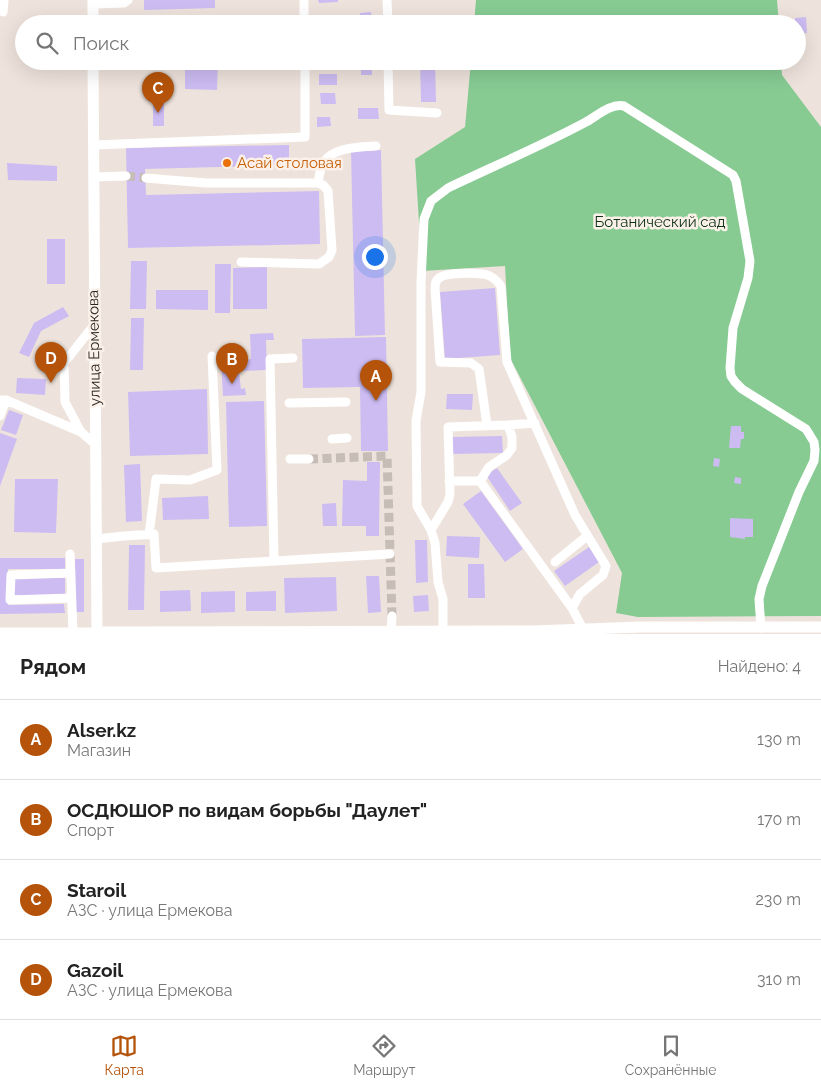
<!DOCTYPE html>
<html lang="ru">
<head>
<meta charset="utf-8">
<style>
  body { margin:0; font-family:Raleway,sans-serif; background:#f6f6f6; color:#222 }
  .you { position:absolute; left:374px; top:256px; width:18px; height:18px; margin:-12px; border:4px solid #fff; border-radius:50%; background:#1a73e8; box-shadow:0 0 0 8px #1a73e833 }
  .badge { display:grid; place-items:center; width:32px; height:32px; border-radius:50%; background:#b45309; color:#fff; font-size:16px; font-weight:700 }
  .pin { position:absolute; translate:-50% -41px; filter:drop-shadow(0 1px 2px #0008) }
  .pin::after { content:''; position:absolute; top:26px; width:18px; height:15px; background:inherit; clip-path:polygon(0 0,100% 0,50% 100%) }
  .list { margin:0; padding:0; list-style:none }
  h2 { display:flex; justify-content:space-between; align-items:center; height:65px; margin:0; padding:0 20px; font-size:21px }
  h2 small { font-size:16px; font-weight:400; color:#767676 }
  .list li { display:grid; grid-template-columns:32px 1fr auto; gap:15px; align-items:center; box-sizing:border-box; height:80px; padding:0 20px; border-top:1px solid #e0e0e0 }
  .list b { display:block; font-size:19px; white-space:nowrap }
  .list p { margin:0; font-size:16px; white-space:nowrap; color:#767676 }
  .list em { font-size:16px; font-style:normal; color:#767676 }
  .icon { flex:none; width:28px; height:28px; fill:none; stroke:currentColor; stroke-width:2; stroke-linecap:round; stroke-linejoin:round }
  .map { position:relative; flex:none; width:821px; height:634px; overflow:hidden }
  .search { position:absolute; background:#fff; box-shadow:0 5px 20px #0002; left:15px; right:15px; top:15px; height:55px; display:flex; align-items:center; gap:12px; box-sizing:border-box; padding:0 18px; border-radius:28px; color:#767676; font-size:19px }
  .sheet { height:385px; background:#fff }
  nav { display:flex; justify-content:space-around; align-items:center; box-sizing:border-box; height:70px; border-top:1px solid #e0e0e0; background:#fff; font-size:14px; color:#767676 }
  nav a { display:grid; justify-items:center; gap:2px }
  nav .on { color:#b45309 }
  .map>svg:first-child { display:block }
  .green { fill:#87cb93 }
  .building { fill:#ccbcf2 }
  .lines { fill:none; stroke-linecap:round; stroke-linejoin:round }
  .minor-tunnel { stroke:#c7bdb7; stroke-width:9; stroke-dasharray:9 4.5; stroke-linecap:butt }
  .minor { stroke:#fff; stroke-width:9 }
  .major { stroke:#fff; stroke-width:11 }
  .food-dot { fill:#e8710a; stroke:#fcf1e9; stroke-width:2 }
  .labels { text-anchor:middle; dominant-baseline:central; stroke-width:5; stroke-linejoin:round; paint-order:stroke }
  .food-label { font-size:15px; fill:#c56008; stroke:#fcf1e9; text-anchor:start }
  .park-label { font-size:15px; fill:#0e3217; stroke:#fcf1e9 }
  .street-label { font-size:15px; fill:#292522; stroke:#fcf1e9 }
</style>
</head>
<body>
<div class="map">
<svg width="821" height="634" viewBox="0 0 821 634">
  <rect width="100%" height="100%" fill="#eee3dc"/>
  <path class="green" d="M476 0H777L779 24H474Z
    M471 61H781L782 75 821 127V616L638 617 616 613 622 573 510 358 505 266 422 271 415 159 465 127Z"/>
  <path class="building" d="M144 0H215V8L144 10Z
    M318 0H338V2L319 3Z
    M371 12 372 24H360V13Z
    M338 15V24H316V16Z
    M806 17 807 33 797 34V24H795V18Z
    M419 21H434V24H419Z
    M185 61H218L217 90 185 89Z
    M319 61H336V67H319Z
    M361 61H372V75H361Z
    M420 61H435L436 102H421Z
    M319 74H337V85H319Z
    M320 93H335L336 104H321Z
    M153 99H164V126H153Z
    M358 108H378L379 119H358Z
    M317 117H330L331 126 317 127Z
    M289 145V165L145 169 146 195 319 191 320 244 128 248 126 148Z
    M381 150 385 335 355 336 351 151Z
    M7 163 57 166V181L8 180Z
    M47 239H65V284H47Z
    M131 261H147L146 309H130Z
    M215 264H231L230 313H215Z
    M267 267V309H233V268Z
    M495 288 500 355 445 359 440 292Z
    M156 290H208V310L156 309Z
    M63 307 69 316 41 331 29 357 19 353 34 323Z
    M131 318H144L143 370H130Z
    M273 333 274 340H266L267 370 239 371 241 389 245 388 246 395 223 396 221 361 235 360V366H246V360L251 359 250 334Z
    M386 337 388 451H361L360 387 303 388 302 339Z
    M17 378 46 379 45 395 16 393Z
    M207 389 208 454 130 456 128 392Z
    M447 394H473L472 410 446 409Z
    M264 401 267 526 229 527 226 402Z
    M9 410 23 415 16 435 1 430Z
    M731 426H741V432H744V439H741L740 448H729Z
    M0 433 17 439 0 486Z
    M502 436 503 453 452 454V437Z
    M714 458 720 459 719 467 713 466Z
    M367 462H380L379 536H366V526H342L343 480 367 481Z
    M140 464 142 521 126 522 124 465Z
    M497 468 522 503 510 511 486 475Z
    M735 477 741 478V484L734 483Z
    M15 479H58L56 533 14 532Z
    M481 491 523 549 505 562 463 504Z
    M208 496 209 519 163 520 162 498Z
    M336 503 337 526H323L322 504Z
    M730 518 753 519V537H745V539L730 537Z
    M447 536 480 537 479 558 446 556Z
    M415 540H427L428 582 416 583Z
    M129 545H145L144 610H128Z
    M589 547 599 562 565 586 554 571Z
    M0 558H65V569H8V605L64 604 65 613 0 614Z
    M75 559H84V612H76Z
    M468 564H484L485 598H468Z
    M366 576H379L381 612 368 613Z
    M336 577 337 611 285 613 284 578Z
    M13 578H65V595H13Z
    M190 590 191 611 160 612V591Z
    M235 591V612L201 613V592Z
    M276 591V611H246V592Z
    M428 595 429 611 414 612 413 596Z"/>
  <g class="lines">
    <path class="minor-tunnel" d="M126 176 146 178
      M309 459 387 456 392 616"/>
    <path class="minor" d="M304 0V24
      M387 0 388 24
      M93 4 124 3 128 0
      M3 12 4 0
      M388 61 389 110 437 113
      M93 145 305 137V61
      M93 177 126 176
      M146 178 206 183H318L323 185 328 191 332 250 329 257 319 264 241 262
      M318 183C319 177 320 169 323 163 333 147 360 147 376 146
      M94 325 64 363 65 402 81 432 95 444
      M0 400H6L81 432
      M289 403 346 402
      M0 416 6 400
      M487 425 479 369 471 363 440 362 435 288C435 285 436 280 439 278 446 272 482 272 490 276 495 279 499 282 501 287L507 362 575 515 606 566 603 575 580 594 572 608
      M332 439 347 438
      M290 459H309
      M449 481H480
      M480 481 572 608 583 629
      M480 481 489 467 507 455 512 448V437L508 425
      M431 530 448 502 450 494 448 427 508 425 535 423
      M149 535 156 479 190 480 217 470 212 356
      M96 539 124 536 154 534 156 568 390 554
      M70 554 73 633
      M274 561 270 359 293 358
      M555 562 587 536
      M71 573 11 575 10 600 71 598
      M443 631V599L438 582 435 543 431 530 417 506 416 421 421 392V282L424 219 431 201 448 188C494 166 541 146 586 122 597 116 611 103 624 106L733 175 736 181 750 261 748 278 733 328 730 368 731 376 735 382 742 389 806 429 814 442 815 450 814 461 799 492 762 586 759 599 761 628
      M0 632H97
      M391 632 392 616"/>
    <path class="major" d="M93 0V24
      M93 61 97 634
      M97 632 534 631 640 627H821"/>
  </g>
  <circle class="food-dot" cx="227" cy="163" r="5"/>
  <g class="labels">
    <g class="food-label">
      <text x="237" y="163">Асай столовая</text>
    </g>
    <g class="park-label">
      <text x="660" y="222">Ботанический сад</text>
    </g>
    <g class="street-label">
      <text transform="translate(94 348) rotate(-91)">улица Ермекова</text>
    </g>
  </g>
</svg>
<div class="you"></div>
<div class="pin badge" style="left:376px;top:401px">A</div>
<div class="pin badge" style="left:232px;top:384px">B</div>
<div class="pin badge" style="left:158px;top:113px">C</div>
<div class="pin badge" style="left:51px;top:383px">D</div>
<div class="search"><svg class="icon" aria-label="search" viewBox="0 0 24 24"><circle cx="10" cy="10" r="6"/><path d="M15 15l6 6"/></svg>Поиск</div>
</div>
<section class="sheet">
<h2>Рядом<small>Найдено: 4</small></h2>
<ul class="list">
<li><span class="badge">A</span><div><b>Alser.kz</b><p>Магазин</p></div><em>130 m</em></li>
<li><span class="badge">B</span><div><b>ОСДЮШОР по видам борьбы &quot;Даулет&quot;</b><p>Спорт</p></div><em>170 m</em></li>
<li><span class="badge">C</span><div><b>Staroil</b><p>АЗС · улица Ермекова</p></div><em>230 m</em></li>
<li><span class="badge">D</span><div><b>Gazoil</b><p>АЗС · улица Ермекова</p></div><em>310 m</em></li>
</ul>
</section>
<nav>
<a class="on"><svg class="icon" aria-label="map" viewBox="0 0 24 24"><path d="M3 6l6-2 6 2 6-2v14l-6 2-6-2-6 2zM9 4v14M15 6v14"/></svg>Карта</a>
<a><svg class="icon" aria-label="directions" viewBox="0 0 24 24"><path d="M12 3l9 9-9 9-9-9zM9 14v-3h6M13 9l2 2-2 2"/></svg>Маршрут</a>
<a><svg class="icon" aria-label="saved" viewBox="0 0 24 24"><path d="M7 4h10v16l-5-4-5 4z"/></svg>Сохранённые</a>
</nav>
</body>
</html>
